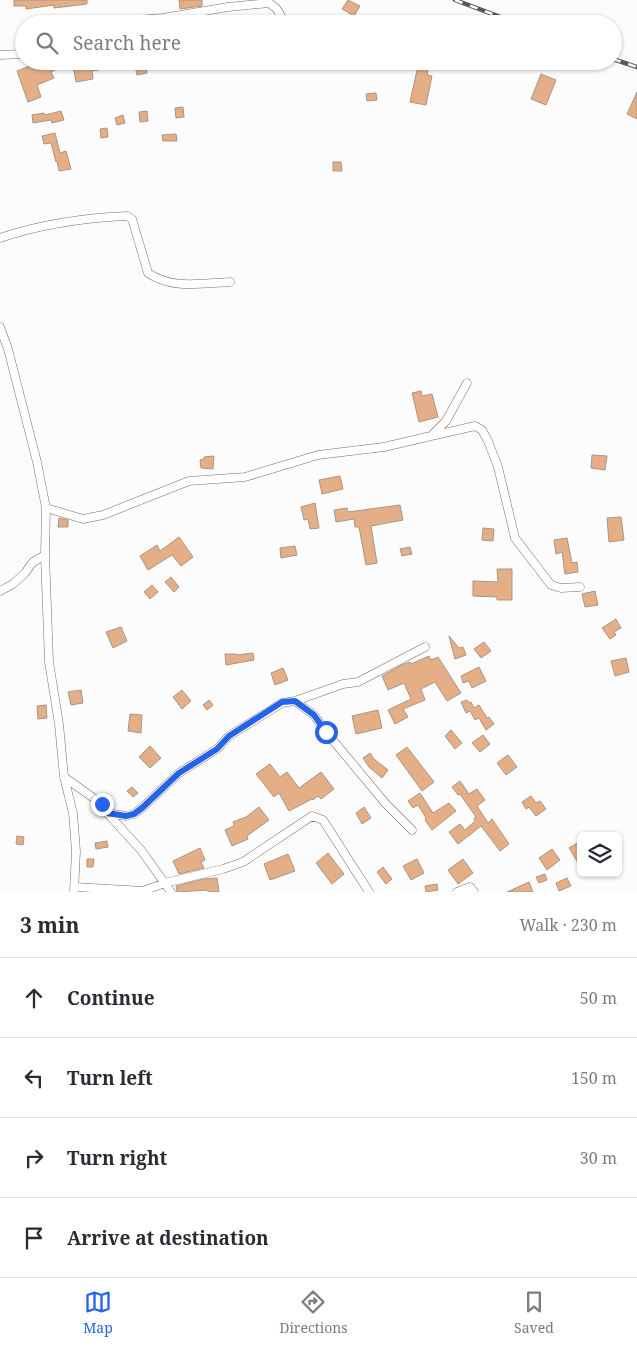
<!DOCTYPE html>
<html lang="en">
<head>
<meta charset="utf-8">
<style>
  body { margin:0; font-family:"Noto Serif",serif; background:#f7f7f7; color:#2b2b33 }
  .controls { position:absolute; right:15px; bottom:15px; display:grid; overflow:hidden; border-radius:8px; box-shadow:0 1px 4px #0004 }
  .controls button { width:45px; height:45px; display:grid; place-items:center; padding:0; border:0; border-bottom:1px solid #e1e1e2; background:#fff; color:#2b2b33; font:25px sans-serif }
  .stop { position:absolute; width:15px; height:15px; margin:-11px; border:4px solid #2563eb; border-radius:50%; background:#fff }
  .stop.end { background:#2563eb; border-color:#fff; box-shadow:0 1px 5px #0008 }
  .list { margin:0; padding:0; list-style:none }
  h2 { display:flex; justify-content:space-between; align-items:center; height:65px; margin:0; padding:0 20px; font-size:21px }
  h2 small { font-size:16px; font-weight:400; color:#7c7c81 }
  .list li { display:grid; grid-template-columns:32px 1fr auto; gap:15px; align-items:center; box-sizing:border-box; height:80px; padding:0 20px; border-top:1px solid #e1e1e2 }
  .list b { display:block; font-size:19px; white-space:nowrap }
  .list em { font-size:16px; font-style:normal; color:#7c7c81 }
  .icon { flex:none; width:28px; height:28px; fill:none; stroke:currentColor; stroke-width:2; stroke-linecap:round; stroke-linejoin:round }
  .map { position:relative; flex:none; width:637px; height:892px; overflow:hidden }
  .search { position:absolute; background:#fff; box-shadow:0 1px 4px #0004; left:15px; right:15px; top:15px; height:55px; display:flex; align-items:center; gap:12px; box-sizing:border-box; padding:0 18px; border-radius:28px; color:#7c7c81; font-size:19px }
  .sheet { height:385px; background:#fff }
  nav { display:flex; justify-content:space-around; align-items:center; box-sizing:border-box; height:70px; border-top:1px solid #e1e1e2; background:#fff; font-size:14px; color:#7c7c81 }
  nav a { display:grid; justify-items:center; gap:2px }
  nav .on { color:#2563eb }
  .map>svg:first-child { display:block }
  .building { fill:#e4af86; stroke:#aa9584 }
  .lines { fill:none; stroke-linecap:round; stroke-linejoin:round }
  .minor-casing { stroke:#81695f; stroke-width:9 }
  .minor { stroke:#fff; stroke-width:8 }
  .rail-casing { stroke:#5f5653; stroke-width:4.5 }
  .rail { stroke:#fcfcfc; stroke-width:2.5; stroke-dasharray:8; stroke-linecap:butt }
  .route { stroke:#2563eb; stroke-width:6 }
</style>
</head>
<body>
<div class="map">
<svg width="637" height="892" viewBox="0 0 637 892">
  <rect width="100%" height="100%" fill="#fcfcfc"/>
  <path class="building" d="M14 0H87V4L54 8V5L26 9V6H14Z
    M179 0H202V6L180 9Z
    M348 0 360 6 354 16 342 9Z
    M42 61H54L57 69 51 72 54 78 37 85 41 97 28 102 17 71Z
    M72 61H127V65L92 71 93 79 76 82Z
    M419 61H430L427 75 432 76 426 105 410 102Z
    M145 62 147 73 137 75 135 65Z
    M541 74 556 80 546 105 531 99Z
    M637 92V119L627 114Z
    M376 93 377 100 367 101 366 94Z
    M183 107 184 117 176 118 175 108Z
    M61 111 64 120 52 123 51 120 33 123 32 115 44 113 45 115Z
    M147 111 148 121 140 122 139 112Z
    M123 115 125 123 117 125 115 118Z
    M107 128 108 137 101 138 100 129Z
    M55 133 60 153 66 151 71 169 59 171 57 161 56 162 51 143 44 144 42 136Z
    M176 134 177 141H163L162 135Z
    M333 162H341L342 171H333Z
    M421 391 422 396 432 394 438 417 419 422 412 393Z
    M592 455 607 456 605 470 591 468Z
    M214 456 213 469 201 468 200 460 204 459V457Z
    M340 476 343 489 322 494 319 480Z
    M315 503 319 528 310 529 308 519 304 520 301 507Z
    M400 505 403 520 371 526 377 563 366 565 359 527H355L354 519 336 522 334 510 347 508 348 512Z
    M621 517 624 540 609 542 607 518Z
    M59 518 68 520V527H58Z
    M483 528 494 529 493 541 482 540Z
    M179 537 193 557 181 566 172 555 148 570 140 556 157 545 160 551Z
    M567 538 572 563 577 562 578 572 565 574 562 552 556 554 554 540Z
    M295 546 297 555 281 558 280 548Z
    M410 547 412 554 402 556 400 549Z
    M497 569H512V600H497V597L473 596V581L498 582Z
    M171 577 179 587 174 592 165 582Z
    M152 585 158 592 150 599 144 592Z
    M595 591 598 605 585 607 582 594Z
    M616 619 621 628 614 632 616 635 610 639 602 628Z
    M121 627 127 641 113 648 106 632Z
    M449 636 459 648 463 647 466 655 455 659Z
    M484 642 491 651 481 658 474 649Z
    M253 653 254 660 226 665 225 654H236V655Z
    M429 656 431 660 438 657 461 693 447 701 435 682 421 689 425 700 403 709 408 717 395 724 388 710 411 699 404 683 388 690 382 676 402 665 410 662 411 664Z
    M626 658 629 672 615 676 611 661Z
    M479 667 486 681 472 688 469 681 463 683 461 676Z
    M283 668 288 680 275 685 271 673Z
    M81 690 83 703 71 705 68 692Z
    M182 690 191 701 182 709 173 697Z
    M209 700 213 705 207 710 203 705Z
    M467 700 469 703 471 702 474 708 479 705 487 718 489 717 494 724 486 730 479 718 475 720 470 711 466 713 461 702Z
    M46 705 47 718 38 719 37 706Z
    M378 710 382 728 356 734 352 716Z
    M130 714 142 715 141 733 128 731Z
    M451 730 462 743 455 749 445 736Z
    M483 735 490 744 480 752 472 743Z
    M150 746 161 758 150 768 139 757Z
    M407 747 434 782 422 791 396 755Z
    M370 753 374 759 388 770 382 778 369 767 363 758Z
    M508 755 517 767 506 775 497 763Z
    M270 764 280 777 287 772 299 788 321 772 334 789 321 799 318 796 313 800 312 799 289 811 279 793 274 797 256 774Z
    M460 781 469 794 477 789 485 800 477 806 488 823 492 819 509 844 500 851 481 826 458 844 449 832 460 824 465 830 475 821 474 818 476 817 460 794 458 795 452 787Z
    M132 787 138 793 133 797 127 791Z
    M420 793 433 813 449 803 456 811 432 830 425 820 426 818 418 805 413 808 408 801Z
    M531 796 536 803 540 801 546 809 536 816 529 807 526 809 522 802Z
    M259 807 269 820 247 836 248 839 232 846 225 830 234 826 233 822 246 817Z
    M364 807 371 818 362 824 356 813Z
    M17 836 24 837 23 845 16 844Z
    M107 841 108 847 96 849 95 843Z
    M581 841V868L569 848Z
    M200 848 205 860 201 862 204 868 179 874 173 861Z
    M552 849 560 860 547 870 539 858Z
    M328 853 344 874 332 884 316 863Z
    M288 854 295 871 270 880 264 864Z
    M87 859H94L93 867H87Z
    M417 859 424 873 411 880 403 866Z
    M463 859 473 873 458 884 448 870Z
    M383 867 392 879 386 884 377 872Z
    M545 874 547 880 539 883 536 877Z
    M217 878 219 892H208V890L177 892 176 886 204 879Z
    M567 878 571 886 559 891 556 883Z
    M529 882 533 892H507Z
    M437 884 438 890 426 892 425 886Z"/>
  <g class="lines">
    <g class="minor-casing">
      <path id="minor" d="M85 24 163 18 228 7 269 3 276 8 286 24
        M0 55 24 54
        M0 238C41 224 84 218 127 216L132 219 148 273C173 290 202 283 230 282
        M0 327 8 349 37 462 46 508 45 555 49 662 59 724 64 777 73 813 76 851 74 892
        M431 436 475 426 482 430 488 441 498 467 515 538 551 585 561 588 580 587
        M46 508 83 519 103 515 189 481 245 477 318 455 384 447 431 436 446 421 467 383
        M0 591 13 584 25 573 33 562 45 555
        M295 701 314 715 326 732 386 804 412 830
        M64 777 102 804 108 814 141 850 171 892
        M107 813 126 816 134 814 142 808 179 773 217 749 229 736 282 703 295 701 343 684 358 682 425 647
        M75 887 143 891 165 883 223 869 243 862 312 816 323 820 369 892
        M457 892 470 887 474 892"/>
    </g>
    <use href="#minor" class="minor"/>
    <g class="rail-casing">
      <path id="rail" d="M455 0 519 24
        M613 59 637 67"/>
    </g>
    <use href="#rail" class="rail"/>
  </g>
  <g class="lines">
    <path class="route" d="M102 804 107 813 126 816 134 814 142 808 179 773 217 749 229 736 282 702 295 701 314 715 326 732"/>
  </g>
</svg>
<div class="controls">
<button><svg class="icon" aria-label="layers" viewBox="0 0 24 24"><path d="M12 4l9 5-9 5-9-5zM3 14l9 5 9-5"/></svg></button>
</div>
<div class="stop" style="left:326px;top:732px"></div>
<div class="stop end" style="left:102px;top:804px"></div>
<div class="search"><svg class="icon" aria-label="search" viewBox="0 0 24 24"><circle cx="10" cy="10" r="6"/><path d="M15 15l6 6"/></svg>Search here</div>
</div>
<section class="sheet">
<h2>3 min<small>Walk · 230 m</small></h2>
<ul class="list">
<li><svg class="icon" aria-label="ahead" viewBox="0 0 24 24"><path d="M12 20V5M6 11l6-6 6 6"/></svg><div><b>Continue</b></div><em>50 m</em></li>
<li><svg class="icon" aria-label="left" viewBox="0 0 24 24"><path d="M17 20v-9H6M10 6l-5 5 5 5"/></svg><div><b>Turn left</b></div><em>150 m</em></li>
<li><svg class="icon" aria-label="right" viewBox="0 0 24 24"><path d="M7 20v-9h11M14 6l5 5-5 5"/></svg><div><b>Turn right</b></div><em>30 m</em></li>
<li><svg class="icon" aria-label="arrive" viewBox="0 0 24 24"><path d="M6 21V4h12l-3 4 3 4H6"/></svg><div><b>Arrive at destination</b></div></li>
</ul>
</section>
<nav>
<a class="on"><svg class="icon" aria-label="map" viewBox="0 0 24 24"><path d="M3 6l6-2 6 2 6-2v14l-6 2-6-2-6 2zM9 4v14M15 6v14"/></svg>Map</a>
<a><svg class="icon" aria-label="directions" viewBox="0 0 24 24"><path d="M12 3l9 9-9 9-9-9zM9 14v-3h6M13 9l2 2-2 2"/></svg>Directions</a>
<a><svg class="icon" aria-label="saved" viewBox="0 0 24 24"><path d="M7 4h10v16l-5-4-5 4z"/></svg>Saved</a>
</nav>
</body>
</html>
